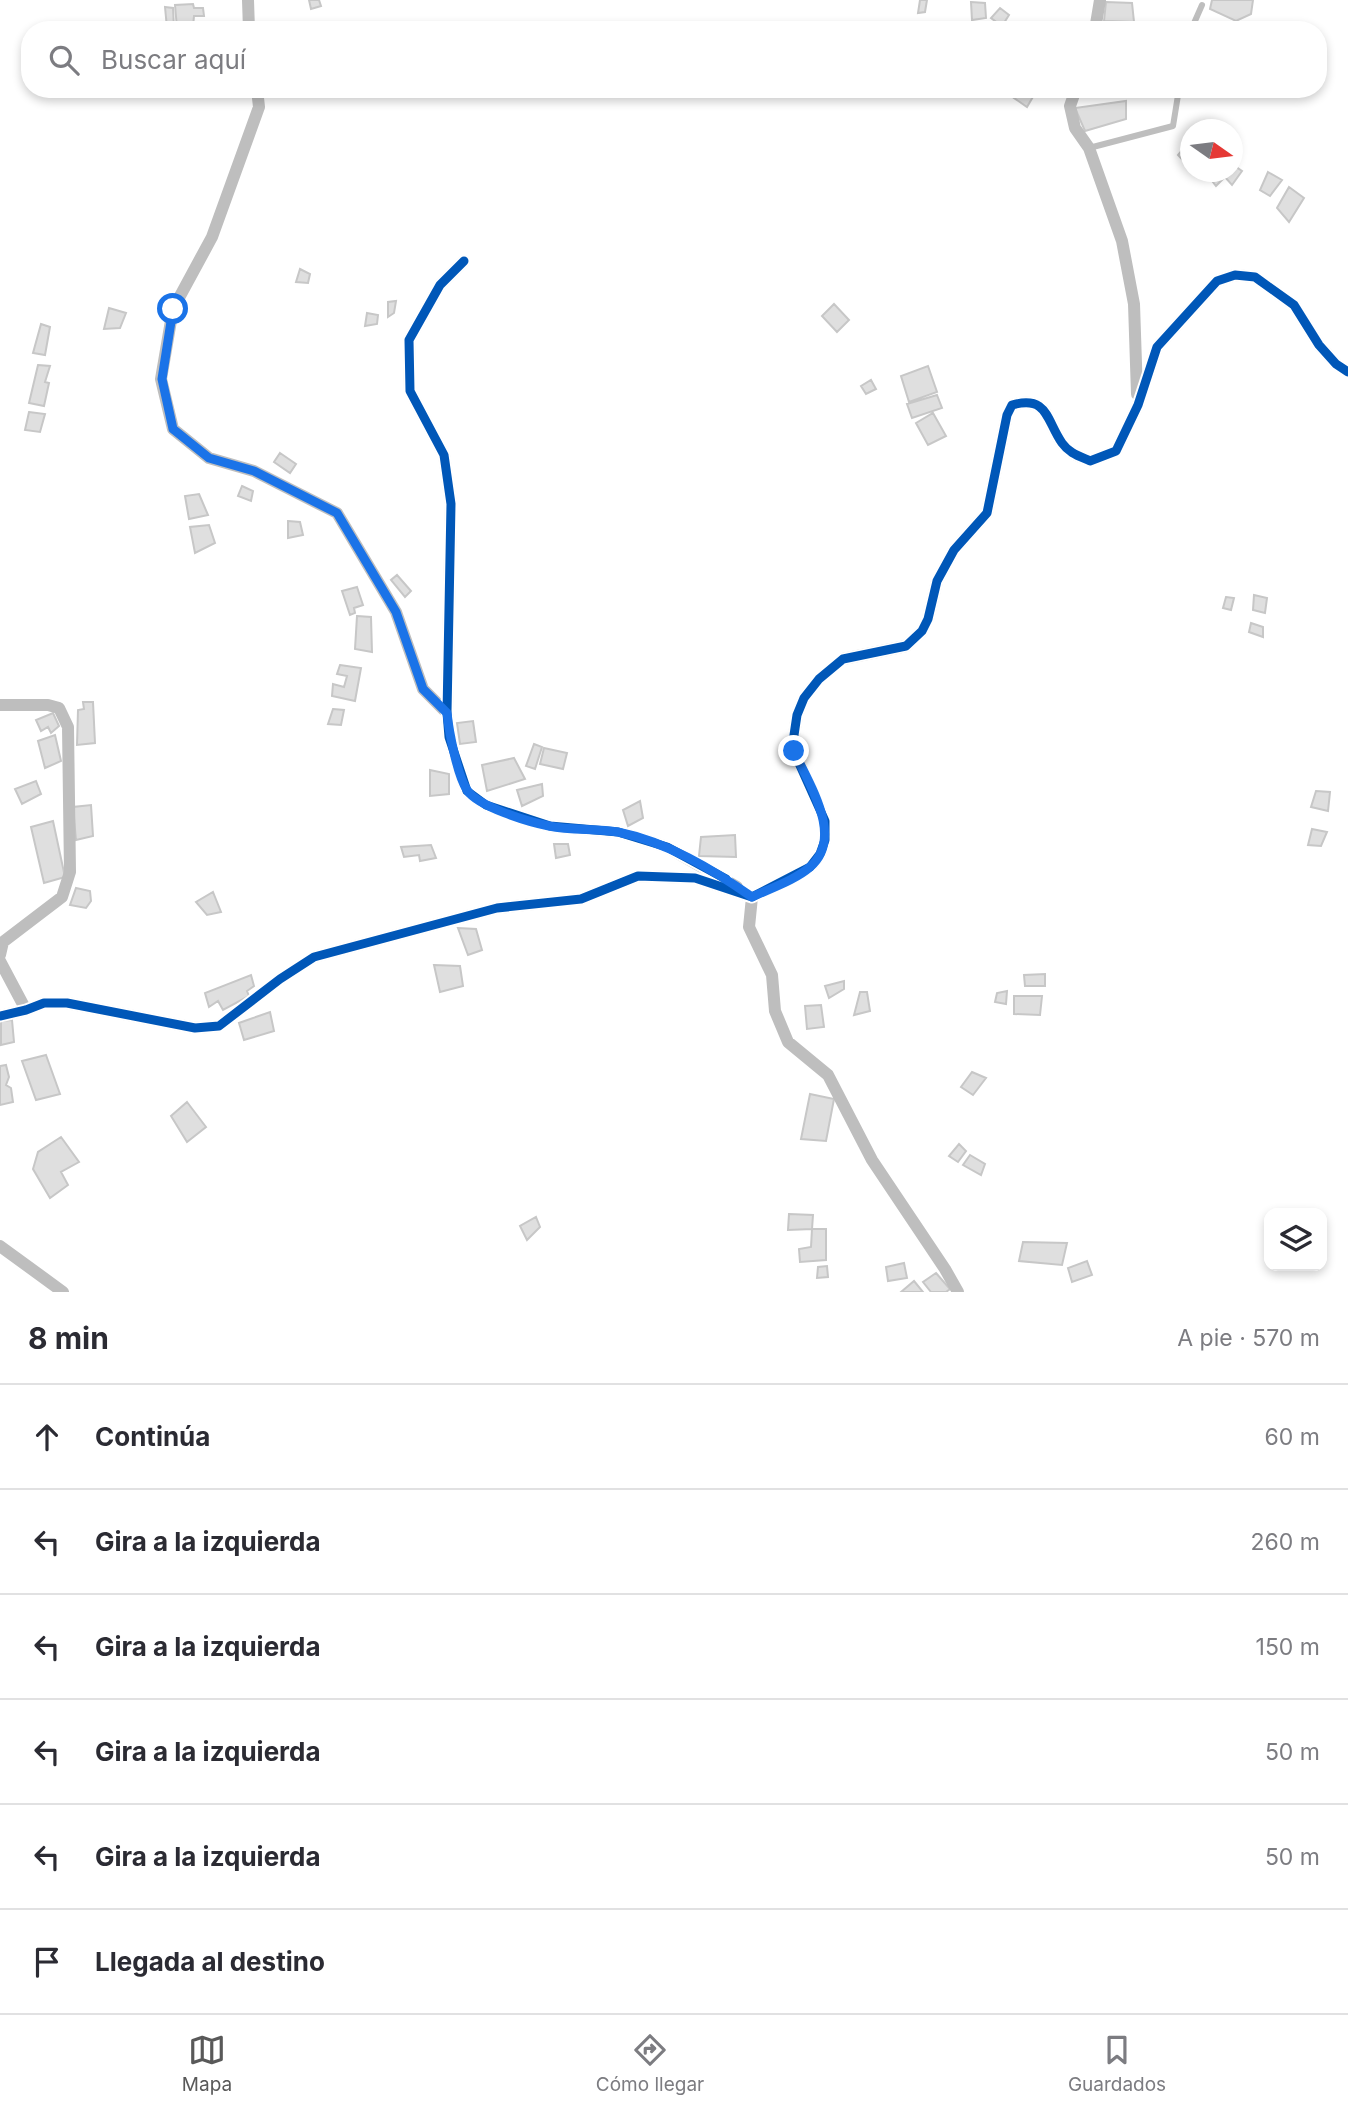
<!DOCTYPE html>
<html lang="es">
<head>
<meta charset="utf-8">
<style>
  body { margin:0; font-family:Inter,sans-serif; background:#f7f7f7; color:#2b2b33 }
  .controls { position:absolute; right:21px; bottom:21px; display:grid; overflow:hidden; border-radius:14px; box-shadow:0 4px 10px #0003 }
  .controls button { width:63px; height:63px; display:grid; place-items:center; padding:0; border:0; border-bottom:2px solid #e1e1e2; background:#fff; color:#2b2b33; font:35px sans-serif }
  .compass { position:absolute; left:1180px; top:119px; width:63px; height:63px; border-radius:50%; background:#fff; box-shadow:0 4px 10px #0003; rotate:104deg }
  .stop { position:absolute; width:21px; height:21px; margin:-16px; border:5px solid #1a73e8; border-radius:50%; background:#fff }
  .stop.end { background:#1a73e8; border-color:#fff; box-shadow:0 2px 7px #0008 }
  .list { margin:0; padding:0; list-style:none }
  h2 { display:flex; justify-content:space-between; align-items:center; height:91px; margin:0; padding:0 28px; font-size:30px }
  h2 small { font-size:23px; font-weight:400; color:#7c7c81 }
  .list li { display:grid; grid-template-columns:46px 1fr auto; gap:21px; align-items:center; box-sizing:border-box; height:105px; padding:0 28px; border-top:2px solid #e1e1e2 }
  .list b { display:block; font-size:26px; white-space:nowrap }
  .list em { font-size:23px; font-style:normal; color:#7c7c81 }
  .icon { flex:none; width:38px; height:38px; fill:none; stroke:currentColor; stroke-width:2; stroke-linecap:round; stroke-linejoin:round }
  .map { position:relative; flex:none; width:1348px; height:1292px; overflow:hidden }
  .search { position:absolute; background:#fff; box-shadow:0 4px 10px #0003; left:21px; right:21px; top:21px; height:77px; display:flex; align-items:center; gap:18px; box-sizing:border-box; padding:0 24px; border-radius:28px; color:#7c7c81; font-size:26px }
  .sheet { height:721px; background:#fff }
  nav { display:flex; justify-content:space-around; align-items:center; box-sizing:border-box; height:98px; border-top:2px solid #e1e1e2; background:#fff; font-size:19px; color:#7c7c81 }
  nav a { display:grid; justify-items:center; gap:4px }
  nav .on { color:#595959 }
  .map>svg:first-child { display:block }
  .building { fill:#dfdfdf; stroke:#c7c7c7; stroke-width:2 }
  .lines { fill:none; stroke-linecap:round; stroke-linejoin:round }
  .service { stroke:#bebebe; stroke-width:6 }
  .minor { stroke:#bebebe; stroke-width:12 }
  .cycleway-casing { stroke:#fff; stroke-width:13 }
  .cycleway { stroke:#0057b8; stroke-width:9 }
  .route { stroke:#1a73e8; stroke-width:9 }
</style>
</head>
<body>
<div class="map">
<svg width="1348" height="1292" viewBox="0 0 1348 1292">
  <rect width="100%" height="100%" fill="#fff"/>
  <path class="building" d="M309 0H319L321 6 311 9Z
    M920 0H927L925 12 918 13Z
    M1212 0H1253L1251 14 1236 21 1210 9Z
    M971 2 985 3 986 18 972 20Z
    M1106 2 1132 3 1134 22 1104 21Z
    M193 4 194 8H203L204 16H194L193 27 177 28 175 5Z
    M165 7 173 8 174 28H167Z
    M1000 8 1009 15 1002 26 991 18Z
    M1022 89H1026L1034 95 1027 107 1014 98Z
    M1126 101V119L1085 131 1075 108Z
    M1190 141V168L1178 155Z
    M1232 164 1242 171 1232 185 1225 177 1216 186 1209 177V172H1232Z
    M1268 172 1282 180 1270 196 1260 190Z
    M1289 187 1304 198 1289 222 1277 208Z
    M300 269 310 274 308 283 296 282Z
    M396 301 394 313 388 317V302Z
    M834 304 849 320 837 332 822 316Z
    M109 308 126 313 120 328 104 329Z
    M367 313 378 315 377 324 365 326Z
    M41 324 50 327 45 355 33 353Z
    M38 365 50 366 45 382 49 383 44 406 29 403Z
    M928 366 937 392 909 402 901 376Z
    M871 380 876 389 866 394 861 386Z
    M937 395 942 408 912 418 907 404Z
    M29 412 45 414 40 432 25 430Z
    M933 413 946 436 928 445 916 423Z
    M280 453 296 464 290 473 274 462Z
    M242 486 253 491 251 501 238 496Z
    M199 494 208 515 189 519 185 496Z
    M288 521 300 522 303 535 288 538Z
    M209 525 215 543 195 553 190 527Z
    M397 575 411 591 405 597 391 580Z
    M357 587 363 605 354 608 355 613 350 615 342 591Z
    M1254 595 1267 598 1265 613 1253 610Z
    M1226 597 1234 598 1231 610 1223 608Z
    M357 616 371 617 372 652 355 649Z
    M1251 623 1263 627V637L1249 632Z
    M340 665 361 668 355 701 332 696 333 684 344 687 347 676 337 674Z
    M83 702H93L95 743 77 745 78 710 84 709Z
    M333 709 344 710 341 725 328 724Z
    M53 713 59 726 51 733 48 727 41 731 36 720Z
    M473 721 476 742 460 744 457 723Z
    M55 735 61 761 45 768 38 741Z
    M534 744 542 747 535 769 526 766Z
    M544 748 567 753 563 769 540 764Z
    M514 758 525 779 487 791 482 765Z
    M430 770 449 774V794L430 796Z
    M36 781 41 794 22 804 15 789Z
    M542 784 543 796 522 806 517 790Z
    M1316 791 1330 792 1328 811 1311 807Z
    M640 801 643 818 628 826 623 810Z
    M91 805 93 836 76 840 73 807Z
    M53 821 65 877 44 883 31 827Z
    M1312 829 1327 832 1321 846 1308 845Z
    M735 835 736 857 699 856 701 837Z
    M554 844H568L570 855 556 858Z
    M431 845 436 858 420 861 419 855 404 857 401 847Z
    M76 888 90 891 91 901 86 908 70 905Z
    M213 892 221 912 207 915 196 902Z
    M458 928 476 929 482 950 468 955Z
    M434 965 460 966 463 986 440 992Z
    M1045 974V986H1025L1024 975Z
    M251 975 254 986 247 991 249 996 223 1010 218 1001 209 1007 205 993Z
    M844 981V989L829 998 825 986Z
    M1007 991 1006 1004 995 1002 997 993Z
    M860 992H867L870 1011 854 1015Z
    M1014 996H1042L1040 1015 1014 1014Z
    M821 1005 824 1027 807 1029 805 1006Z
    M270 1012 274 1031 244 1040 239 1023Z
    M12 1020 14 1042 1 1045V1021Z
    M46 1055 60 1094 36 1100 22 1061Z
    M6 1065 9 1077 6 1085 11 1088 13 1102 0 1105V1066Z
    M972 1072 986 1078 973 1095 961 1087Z
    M810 1094 834 1099 826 1141 801 1139Z
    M187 1102 206 1127 187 1142 171 1116Z
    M61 1137 79 1162 61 1172 68 1185 50 1198 33 1169 38 1152Z
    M959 1144 966 1151 958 1162 949 1156Z
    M970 1155 985 1164 981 1175 963 1165Z
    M789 1214 813 1215 812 1229 788 1230Z
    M536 1217 540 1227 527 1240 520 1226Z
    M812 1229H826V1260L800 1262 799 1249 811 1247Z
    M1023 1242 1067 1243 1062 1265 1019 1261Z
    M1087 1261 1092 1275 1072 1282 1068 1268Z
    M904 1263 907 1278 888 1281 886 1267Z
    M827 1266 828 1277 817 1278 818 1267Z
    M936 1273 950 1289 946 1292H931L923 1282Z
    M914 1281 923 1292H901Z"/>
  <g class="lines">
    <path class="service" d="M1191 30 1202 5
      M1089 148 1173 126 1179 89"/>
    <path class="minor" d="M248 0 249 30
      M1095 30 1100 0
      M257 89 259 107 212 237 173 309 161 379 173 429 209 458 254 471 337 513 396 612 423 689 447 713
      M1076 89 1070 106 1075 128 1089 148 1122 241 1134 304 1137 394
      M464 261 440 285 409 340 410 391 444 455 451 504 447 713 449 737 467 791 486 805 550 826 618 832 667 847 737 887
      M0 705H48L59 708 68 727 70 872 62 897 3 942 0 955
      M752 897 749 927 772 975 775 1011 788 1042 828 1075 872 1160 945 1269 958 1292
      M0 961 26 1010
      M0 1016 26 1010 44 1003H67L195 1028 219 1026 280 979 314 957 497 908 581 899 638 876 695 878 752 897 810 867 820 854 825 840V821L794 752V735L797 715 804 698 819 679 843 659 906 646 922 631 928 619 937 581 954 550 987 513 1007 415 1012 405C1048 395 1046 420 1062 443 1069 453 1079 456 1090 461L1116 451 1138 405 1157 347 1217 281 1235 275 1255 277 1294 305 1319 345 1336 364 1348 372
      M0 1246 63 1292"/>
    <g class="cycleway-casing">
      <path id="cycleway" d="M464 261 440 285 409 340 410 391 444 455 451 504 447 713 449 737 467 791 486 805 550 826 618 832 667 847 726 879
        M0 1016 26 1010 44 1003H67L195 1028 219 1026 280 979 314 957 497 908 581 899 638 876 695 878 752 897 810 867 820 854 825 840V821L794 752V735L797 715 804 698 819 679 843 659 906 646 922 631 928 619 937 581 954 550 987 513 1007 415 1012 405C1048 395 1046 420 1062 443 1069 453 1079 456 1090 461L1116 451 1138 405 1157 347 1217 281 1235 275 1255 277 1294 305 1319 345 1336 364 1348 372"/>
    </g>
    <use href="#cycleway" class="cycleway"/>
  </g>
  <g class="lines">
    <path class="route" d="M173 309 162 379 173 429 209 458 254 471 337 513 396 612 423 689 447 713C449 731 457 775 467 790 478 807 529 822 549 826 572 831 596 828 618 832 667 842 712 869 752 897 771 888 795 880 810 867 845 837 808 783 794 751"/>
  </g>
</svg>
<div class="controls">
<button><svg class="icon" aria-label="layers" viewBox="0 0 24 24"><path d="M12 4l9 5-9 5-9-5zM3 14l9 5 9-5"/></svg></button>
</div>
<svg class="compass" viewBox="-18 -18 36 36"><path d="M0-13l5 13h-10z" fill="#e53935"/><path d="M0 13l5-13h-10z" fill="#7c7c81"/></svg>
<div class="stop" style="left:173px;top:309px"></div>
<div class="stop end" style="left:794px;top:751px"></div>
<div class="search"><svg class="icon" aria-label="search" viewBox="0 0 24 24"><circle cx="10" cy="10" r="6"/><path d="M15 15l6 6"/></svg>Buscar aquí</div>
</div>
<section class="sheet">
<h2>8 min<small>A pie · 570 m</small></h2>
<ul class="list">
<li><svg class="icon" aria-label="ahead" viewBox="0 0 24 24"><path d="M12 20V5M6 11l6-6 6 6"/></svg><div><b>Continúa</b></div><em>60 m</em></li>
<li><svg class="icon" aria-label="left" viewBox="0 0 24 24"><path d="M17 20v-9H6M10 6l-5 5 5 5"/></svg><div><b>Gira a la izquierda</b></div><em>260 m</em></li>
<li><svg class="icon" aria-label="left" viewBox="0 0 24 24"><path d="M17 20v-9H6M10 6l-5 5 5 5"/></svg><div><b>Gira a la izquierda</b></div><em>150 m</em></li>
<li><svg class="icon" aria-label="left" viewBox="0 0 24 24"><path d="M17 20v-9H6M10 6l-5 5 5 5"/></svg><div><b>Gira a la izquierda</b></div><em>50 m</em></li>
<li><svg class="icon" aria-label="left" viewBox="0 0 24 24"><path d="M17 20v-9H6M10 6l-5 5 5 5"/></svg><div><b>Gira a la izquierda</b></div><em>50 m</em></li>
<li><svg class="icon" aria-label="arrive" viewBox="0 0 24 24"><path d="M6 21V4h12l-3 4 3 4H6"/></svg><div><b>Llegada al destino</b></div></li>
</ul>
</section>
<nav>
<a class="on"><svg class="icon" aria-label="map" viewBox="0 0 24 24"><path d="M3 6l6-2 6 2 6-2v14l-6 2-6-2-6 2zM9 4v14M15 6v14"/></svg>Mapa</a>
<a><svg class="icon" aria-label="directions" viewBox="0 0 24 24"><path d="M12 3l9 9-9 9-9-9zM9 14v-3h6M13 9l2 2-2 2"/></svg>Cómo llegar</a>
<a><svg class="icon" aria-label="saved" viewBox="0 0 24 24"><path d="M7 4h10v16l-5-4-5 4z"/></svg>Guardados</a>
</nav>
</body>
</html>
